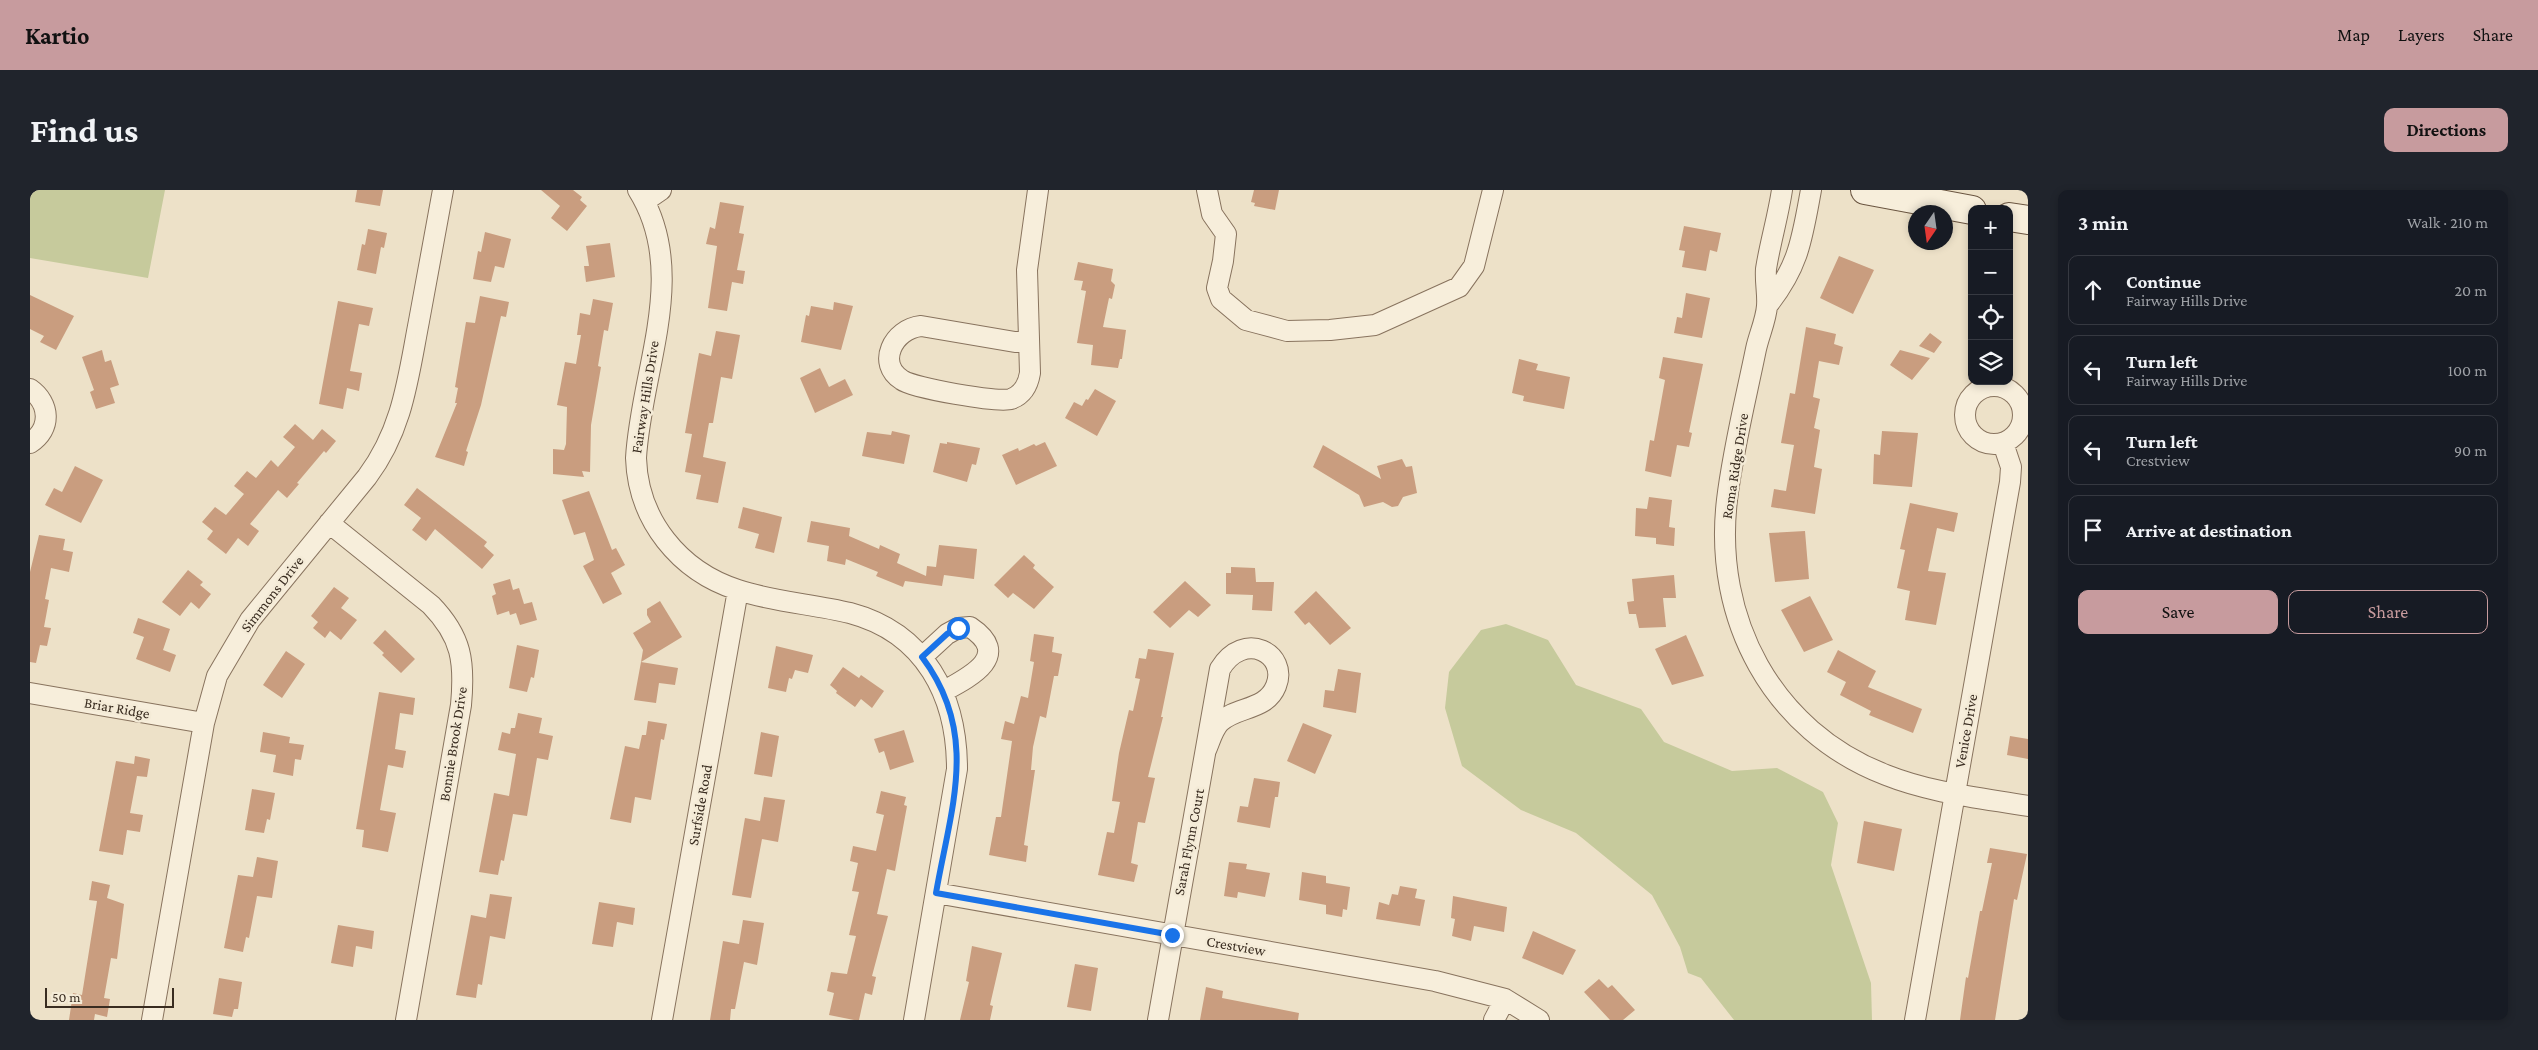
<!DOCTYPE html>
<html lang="en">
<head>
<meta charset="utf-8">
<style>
  body { margin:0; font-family:"Crimson Pro",serif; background:#20242c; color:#f1f3f6 }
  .controls { position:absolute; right:15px; top:15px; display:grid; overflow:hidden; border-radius:10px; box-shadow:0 2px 8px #0003 }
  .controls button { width:45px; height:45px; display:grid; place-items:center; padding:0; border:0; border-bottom:1px solid #363941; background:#171b24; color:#f1f3f6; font:25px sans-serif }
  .compass { position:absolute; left:1878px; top:15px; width:45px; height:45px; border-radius:50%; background:#171b24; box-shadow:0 2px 8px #0003; rotate:193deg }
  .scale { position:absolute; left:15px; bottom:12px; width:129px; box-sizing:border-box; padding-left:5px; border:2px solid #392c20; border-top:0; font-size:14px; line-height:18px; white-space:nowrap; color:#392c20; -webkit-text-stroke:4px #f4ebd7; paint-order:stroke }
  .stop { position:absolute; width:15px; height:15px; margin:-11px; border:4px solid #1a73e8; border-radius:50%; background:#fff }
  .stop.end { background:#1a73e8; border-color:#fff; box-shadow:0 1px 5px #0008 }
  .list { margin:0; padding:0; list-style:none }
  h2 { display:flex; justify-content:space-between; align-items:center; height:65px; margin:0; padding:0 20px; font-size:21px }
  h2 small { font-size:16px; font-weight:400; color:#9ea1a6 }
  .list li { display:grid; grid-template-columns:32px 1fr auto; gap:15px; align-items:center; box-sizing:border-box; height:70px; margin:0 10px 10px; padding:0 10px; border:1px solid #363941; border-radius:10px }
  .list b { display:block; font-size:19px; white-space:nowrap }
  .list p { margin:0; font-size:16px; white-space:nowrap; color:#9ea1a6 }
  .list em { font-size:16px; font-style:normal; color:#9ea1a6 }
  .actions { display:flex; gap:10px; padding:15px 20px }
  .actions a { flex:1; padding:11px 0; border:1px solid #c79b9e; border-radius:10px; text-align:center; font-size:18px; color:#c79b9e }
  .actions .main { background:#c79b9e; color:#111 }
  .icon { flex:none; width:28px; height:28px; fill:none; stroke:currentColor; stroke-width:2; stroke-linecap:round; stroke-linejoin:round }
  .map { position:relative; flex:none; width:1998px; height:830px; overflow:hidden; border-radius:10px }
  header { display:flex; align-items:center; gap:30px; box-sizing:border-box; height:70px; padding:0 25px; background:#c79b9e; color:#111 }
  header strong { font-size:24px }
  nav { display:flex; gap:28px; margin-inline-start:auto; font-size:18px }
  .intro { display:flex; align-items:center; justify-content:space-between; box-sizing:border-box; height:120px; padding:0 30px }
  h1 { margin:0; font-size:35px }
  .button { padding:12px 22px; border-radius:10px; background:#c79b9e; color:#111; font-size:18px; font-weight:700 }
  main { display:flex; gap:30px; padding:0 30px }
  aside { flex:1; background:#171b24; border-radius:10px; box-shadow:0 2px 8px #0003 }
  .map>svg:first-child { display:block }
  .green { fill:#c6ca9c }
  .building { fill:#c99d7f }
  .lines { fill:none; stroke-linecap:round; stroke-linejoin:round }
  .minor-casing { stroke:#88735e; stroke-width:22 }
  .secondary-casing { stroke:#6a5541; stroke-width:30 }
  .minor { stroke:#f7eedb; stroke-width:20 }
  .secondary { stroke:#f7eedb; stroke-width:28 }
  .route { stroke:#1a73e8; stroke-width:6 }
  .labels { text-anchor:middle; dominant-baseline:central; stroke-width:5; stroke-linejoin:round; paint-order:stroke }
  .street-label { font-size:15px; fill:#392c20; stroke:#f4ebd7 }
</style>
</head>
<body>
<header>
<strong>Kartio</strong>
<nav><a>Map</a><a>Layers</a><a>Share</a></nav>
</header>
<div class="intro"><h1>Find us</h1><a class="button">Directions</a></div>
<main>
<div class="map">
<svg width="1998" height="830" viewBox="0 0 1998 830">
  <rect width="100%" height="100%" fill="#ede1c8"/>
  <path class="green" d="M0 0H135L118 88 0 68Z
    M1476 434 1518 450 1546 495 1611 519 1634 552 1702 581 1747 578 1793 602 1808 633 1801 675 1841 793 1842 830H1704L1671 788 1658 783 1650 757 1622 705 1546 643 1491 620 1432 576 1415 518 1419 482 1451 440Z"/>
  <path class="building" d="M327 0H353L350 16 325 12Z
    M511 0H543L552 7 550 10 557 16 537 41 521 28 530 16Z
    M1224 0H1249L1245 20 1224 16 1225 13 1221 12Z
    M690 12 714 16 709 43 714 44 707 80 715 81 713 94 702 92 697 121 678 118 687 56 676 54 680 37 685 39Z
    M1654 36 1691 43 1687 62 1680 60 1676 81 1652 77 1655 61 1649 60Z
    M338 39 357 43 354 58 351 57 346 84 327 80 332 54 335 55Z
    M455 42 481 49 474 78 465 76 461 92 443 89 448 61 451 62Z
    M580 53 585 87 556 92 554 76H559L556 56Z
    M1809 66 1844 80 1823 124 1790 108Z
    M1048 72 1083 79 1081 91 1085 95 1082 109 1079 108 1073 137 1096 140 1092 169H1090L1088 178 1061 175 1063 155 1047 153 1056 101 1051 100 1053 91 1044 90Z
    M1656 103 1680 108 1672 148 1644 143 1647 127 1652 128Z
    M0 105 44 126 26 160 10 152 14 146 0 139Z
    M450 106 479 112 476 127 471 126 451 215 436 261 438 262 434 276 405 267 427 213H425L428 198 425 197 436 132 445 133Z
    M563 109 583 113 578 141 574 140 568 176 571 177 561 235 560 282 552 281 554 287 523 284V259L534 260 536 254 537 217 527 215 535 172 546 174 551 145H547L550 123 560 125Z
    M308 111 343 118 339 136 329 134 320 181 332 183 329 201 317 198 313 219 289 214Z
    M804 112 823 116 811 160 771 152 776 125 779 126 781 116 803 120Z
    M1776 137 1806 144 1804 154 1813 157 1809 175 1789 171 1783 207 1790 209 1784 238 1790 240 1784 277 1792 279 1785 324 1741 317 1744 299 1756 301 1764 255 1751 253 1760 203 1765 204Z
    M686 141 710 145 702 189 691 187 683 233H679L673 267 696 272 688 313 666 309 671 285 655 282 662 244 655 243 669 163 681 166Z
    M1900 143 1912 152 1904 163 1889 156Z
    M72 160 75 172 81 170 89 195 80 198 85 213 66 219 60 202 64 200 52 167Z
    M1870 160 1900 168 1882 190 1860 175Z
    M1633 167 1673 174 1659 242 1662 243 1659 257 1647 255 1641 287 1615 281 1620 250 1624 251 1635 190 1629 188Z
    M1489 169 1508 174 1506 180 1540 187 1534 219 1493 211 1494 206 1482 203Z
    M790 178 799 197 815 189 823 205 785 223 770 188Z
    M1065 199 1086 211 1067 246 1035 228 1044 212 1052 216 1056 209 1058 210Z
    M265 234 283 250 292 239 306 251 296 263 294 261 267 293 269 294 257 308 248 300 220 334 229 341 218 356 208 348 196 364 177 349 183 341 172 332 185 317 196 325 214 304 204 296 217 281 226 288 241 270 248 277 265 257 253 247Z
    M862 241 880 245 874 274 832 266 837 242 861 245Z
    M1852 241 1888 243 1882 297 1843 294 1844 264 1850 265Z
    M917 252 950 258 946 275 942 274 937 292 903 282 910 253 917 254Z
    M1015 252 1027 276 986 295 972 265 988 258 989 261 1004 254 1006 256Z
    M1293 255 1351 289 1347 276 1372 269 1376 277 1382 276 1387 303 1373 307 1368 316 1362 317 1353 312 1334 317 1329 305 1283 277Z
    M45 276 73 290 51 333 15 315 24 298 32 302Z
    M387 298 457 352 454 356 464 365 452 379 405 339 396 351 382 340 391 328 374 315Z
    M559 301 582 360 586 358 595 375 581 383 592 404 573 414 553 376 564 370 555 342 544 345 532 310Z
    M1619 307 1642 310 1639 337 1645 338 1644 356 1626 354V348L1605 346 1606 318 1617 319Z
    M1880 313 1928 323 1924 342 1907 338 1898 381 1916 383 1906 435 1875 430 1880 401 1867 398 1875 360 1870 359Z
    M713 317 752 327 744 363 725 358 729 344 708 338Z
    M781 331 820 338 819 346 849 359 850 355 870 364 867 373 896 386 897 376 906 377 909 355 947 359 944 389 914 385 912 396 875 391 873 397 846 386 848 382 816 369 815 375 797 371 799 356 777 352Z
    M1775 341 1779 389 1745 392 1739 343Z
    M9 345 35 349 33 360 43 362 39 382 21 378 15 409 19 410 14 437 21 438 17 456 10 455 6 473 0 472V382Z
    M994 365 1005 375 1003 378 1024 397 1004 419 983 403 978 408 964 395Z
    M1201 377 1225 378 1226 392H1244L1242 421 1222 420 1223 405 1196 404V383H1201Z
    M158 380 173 392 170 395 181 404 169 419 161 412 150 426 132 412Z
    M1644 385 1646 408H1633L1636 437 1609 438 1606 424H1599L1597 412 1604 411 1602 389Z
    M480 389 483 400 489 398 494 414 502 412 507 430 490 435 486 423 480 425 479 421 467 425 462 406 466 404 463 394Z
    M1155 391 1181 415 1168 427 1159 420 1140 438 1123 422Z
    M304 397 319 408 311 418 327 430 311 450 300 441 295 448 283 438 288 432 281 426Z
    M1286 401 1321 438 1300 455 1279 432 1275 435 1264 422Z
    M1780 406 1803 450 1774 462 1751 420Z
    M630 411 652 447 611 472 613 460 603 443 621 432 617 425V419Z
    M108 428 140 439 133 460 146 465 140 482 106 469 114 447 103 443Z
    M355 440 385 469 371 483 352 465 354 463 343 453Z
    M1004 444 1024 447 1022 462 1032 464 1028 486H1024L1016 528 1010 526 1003 557 1001 580H1005L994 655 998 656 996 672 959 665 966 627H971L982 551 971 549 975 531 984 534 991 506 998 508 1004 472 1000 471Z
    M1656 445 1674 486 1642 495 1625 459Z
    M487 455 509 460 504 488 501 487 497 502 479 498Z
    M746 456 783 465 778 483 765 480 762 489 759 488 756 502 738 498Z
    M1118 459 1144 463 1131 527H1133L1118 587 1125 588 1115 633 1108 632 1101 673 1108 675 1104 692 1068 685 1077 642 1084 643 1090 612 1082 611 1089 563 1099 520 1103 521 1110 489 1105 488 1109 468 1116 469Z
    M1808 460 1846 481 1838 497 1892 519 1883 543 1839 525 1841 521 1810 505 1816 492 1797 482Z
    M256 461 275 474 252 508 233 495Z
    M611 472 648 478 645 495 629 493 626 513 604 510Z
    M813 477 829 488 831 485 854 501 842 518 831 509 825 517 806 503 807 501 800 495Z
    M1308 479 1331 483 1326 523 1293 517 1295 500 1304 501Z
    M349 502 385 508 383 525 370 523 365 559 376 561 373 578 358 575 350 620 366 623 358 662 332 657 334 640 326 639Z
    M488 523 512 528 509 543 523 546 518 570 507 568 497 626 483 624 474 671 471 670 468 685 449 682 464 603 479 606 486 564 468 560 472 542 480 544 481 538H485Z
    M618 531 637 534 634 550 631 549 621 610 605 607 601 633 580 629 595 556 609 559 612 545H616Z
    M1273 533 1302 545 1285 584 1257 571Z
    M874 540 884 572 860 580 854 561 849 563 844 549Z
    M233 542 260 547 259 553 274 555 271 570 265 569 263 586 243 582 246 565 230 562Z
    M731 542 749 546 742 587 724 584Z
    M1980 546 1998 549V569L1977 565Z
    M105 566 120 569 117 587 107 586 100 623 113 625 110 642 97 640 93 665 69 661 86 571 104 574Z
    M1224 588 1250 592 1248 607H1245L1240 638 1207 632 1210 616 1218 617Z
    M222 599 245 603 240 630 237 629 234 643 215 640Z
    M851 601 876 607 874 615 877 616 865 681 857 679 847 724 858 726 842 786 846 787 842 805 835 803 829 830H824L799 825 804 803 797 801 801 782 817 784 826 746 819 745 829 702 822 701 828 673 820 671 823 656 846 661 854 625 846 623Z
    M734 607 755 610 748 652 732 649 721 708 702 705 715 628 730 631Z
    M1834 631 1872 639 1864 681 1827 673Z
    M1960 658 1997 664 1987 710 1984 709 1965 830H1930L1936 787 1938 788 1950 721H1952L1962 673H1957Z
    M227 667 248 671 242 708 227 706 219 748 216 747 213 762 194 758 208 685 223 687Z
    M1199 672 1217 674 1216 679 1240 683 1235 707 1208 702 1207 708 1194 706Z
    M1272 682 1296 686V693L1320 697 1317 720 1313 719 1312 727 1296 724V715L1269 710Z
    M62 691 80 695 77 708 94 714 87 769 81 768 74 808 80 809 77 827 65 824 64 830H39L43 803 52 805 67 711 59 710Z
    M1370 696 1387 699 1385 708 1395 710 1390 736 1346 729 1349 712 1359 715 1362 704 1368 705Z
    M460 704 482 707 475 749 460 746 452 795 448 794 446 808 426 805 441 725 456 728Z
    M1423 706 1477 717 1474 742 1444 736 1441 751 1422 746 1425 729 1421 728Z
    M569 712 605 718 603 735 587 732 583 757 562 754Z
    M713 730 734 733 727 775 714 772 705 819H701L700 830H680L693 751 709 754Z
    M308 735 344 741 342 759 326 756 323 777 301 773Z
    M1503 741 1546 760 1533 785 1492 768Z
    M942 756 972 763 960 815 963 816 960 830H930L939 792 936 791Z
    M1045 774 1068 778 1061 821 1037 817Z
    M189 788 212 792 208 819H204L202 827 183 824Z
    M1569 789 1578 798 1582 795 1605 820 1593 830H1580L1554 802Z
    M1176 797 1193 801 1192 808 1269 823 1268 830H1170Z"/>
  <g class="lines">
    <g class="minor-casing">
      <path id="minor" d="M608 0C660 83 611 179 606 268 608 330 649 381 708 400 744 412 783 414 820 423 895 443 927 506 927 579L884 830
        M1177 0 1182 24 1196 44 1193 71 1187 98 1191 109 1216 130 1257 141 1300 140 1345 135 1429 97 1444 76 1463 0
        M1752 0C1748 27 1740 53 1736 79 1735 92 1738 104 1737 116 1736 130 1729 145 1726 159 1716 208 1703 259 1697 310 1683 429 1742 541 1856 585 1901 603 1951 608 1998 616
        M615 11 631 0
        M1737 116C1769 76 1772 49 1781 0
        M999 152H985L891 136C863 139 846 174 872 190 883 198 968 213 981 209 992 205 998 195 1000 183L997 80 1008 0
        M1935 225a29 29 0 1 1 58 0a29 29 0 1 1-58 0Z
        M0 199C20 213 22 239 0 253
        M299 333 401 415C432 447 435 472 431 515L376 830
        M892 467 917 444 928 438 940 437C982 465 942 486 914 501
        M0 503 174 533
        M906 703 1405 791 1475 809 1509 830
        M122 830 174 533 187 486 220 430 337 287C373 239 378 188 389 131 397 87 405 44 413 0
        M632 830 708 400
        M1128 830 1190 479C1214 439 1259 464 1246 496 1236 521 1207 516 1190 532 1183 539 1180 551 1176 560
        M1464 830 1475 809
        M1885 830 1980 292 1981 277 1973 253"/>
    </g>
    <g class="secondary-casing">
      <path id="secondary" d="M1835 0 1942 20
        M1979 27 1998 30"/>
    </g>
    <use href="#minor" class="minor"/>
    <use href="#secondary" class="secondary"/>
  </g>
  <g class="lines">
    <path class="route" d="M928 438 917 444 892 467C950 544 921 617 906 703L1142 745"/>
  </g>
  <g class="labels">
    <g class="street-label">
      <text transform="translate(615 207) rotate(-81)">Fairway Hills Drive</text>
      <text transform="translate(1705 276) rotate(-81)">Roma Ridge Drive</text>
      <text transform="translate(242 404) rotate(-52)">Simmons Drive</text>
      <text transform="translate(87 518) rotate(10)">Briar Ridge</text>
      <text transform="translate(1936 541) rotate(-80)">Venice Drive</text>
      <text transform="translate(423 554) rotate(-81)">Bonnie Brook Drive</text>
      <text transform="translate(670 615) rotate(-80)">Surfside Road</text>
      <text transform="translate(1159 652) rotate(-79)">Sarah Flynn Court</text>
      <text transform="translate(1206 756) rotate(10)">Crestview</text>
    </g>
  </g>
</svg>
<div class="controls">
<button>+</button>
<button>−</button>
<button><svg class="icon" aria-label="locate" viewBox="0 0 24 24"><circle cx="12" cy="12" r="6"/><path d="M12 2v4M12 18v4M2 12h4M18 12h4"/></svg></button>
<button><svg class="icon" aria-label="layers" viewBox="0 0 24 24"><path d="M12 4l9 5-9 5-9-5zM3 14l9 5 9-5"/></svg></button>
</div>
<svg class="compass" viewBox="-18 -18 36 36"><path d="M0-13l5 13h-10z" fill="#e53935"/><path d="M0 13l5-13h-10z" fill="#9ea1a6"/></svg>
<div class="scale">50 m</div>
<div class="stop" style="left:928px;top:438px"></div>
<div class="stop end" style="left:1142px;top:745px"></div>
</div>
<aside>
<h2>3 min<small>Walk · 210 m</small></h2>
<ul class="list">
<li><svg class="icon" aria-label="ahead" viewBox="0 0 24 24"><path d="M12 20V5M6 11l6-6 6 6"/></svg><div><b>Continue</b><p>Fairway Hills Drive</p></div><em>20 m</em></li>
<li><svg class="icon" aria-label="left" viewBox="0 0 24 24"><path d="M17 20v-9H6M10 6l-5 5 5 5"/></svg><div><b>Turn left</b><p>Fairway Hills Drive</p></div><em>100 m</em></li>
<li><svg class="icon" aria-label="left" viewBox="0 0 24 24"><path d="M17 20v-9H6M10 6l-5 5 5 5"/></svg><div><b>Turn left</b><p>Crestview</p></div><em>90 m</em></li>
<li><svg class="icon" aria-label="arrive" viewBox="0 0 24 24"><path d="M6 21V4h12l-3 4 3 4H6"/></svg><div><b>Arrive at destination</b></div></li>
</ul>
<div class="actions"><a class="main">Save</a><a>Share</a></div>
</aside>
</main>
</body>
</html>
